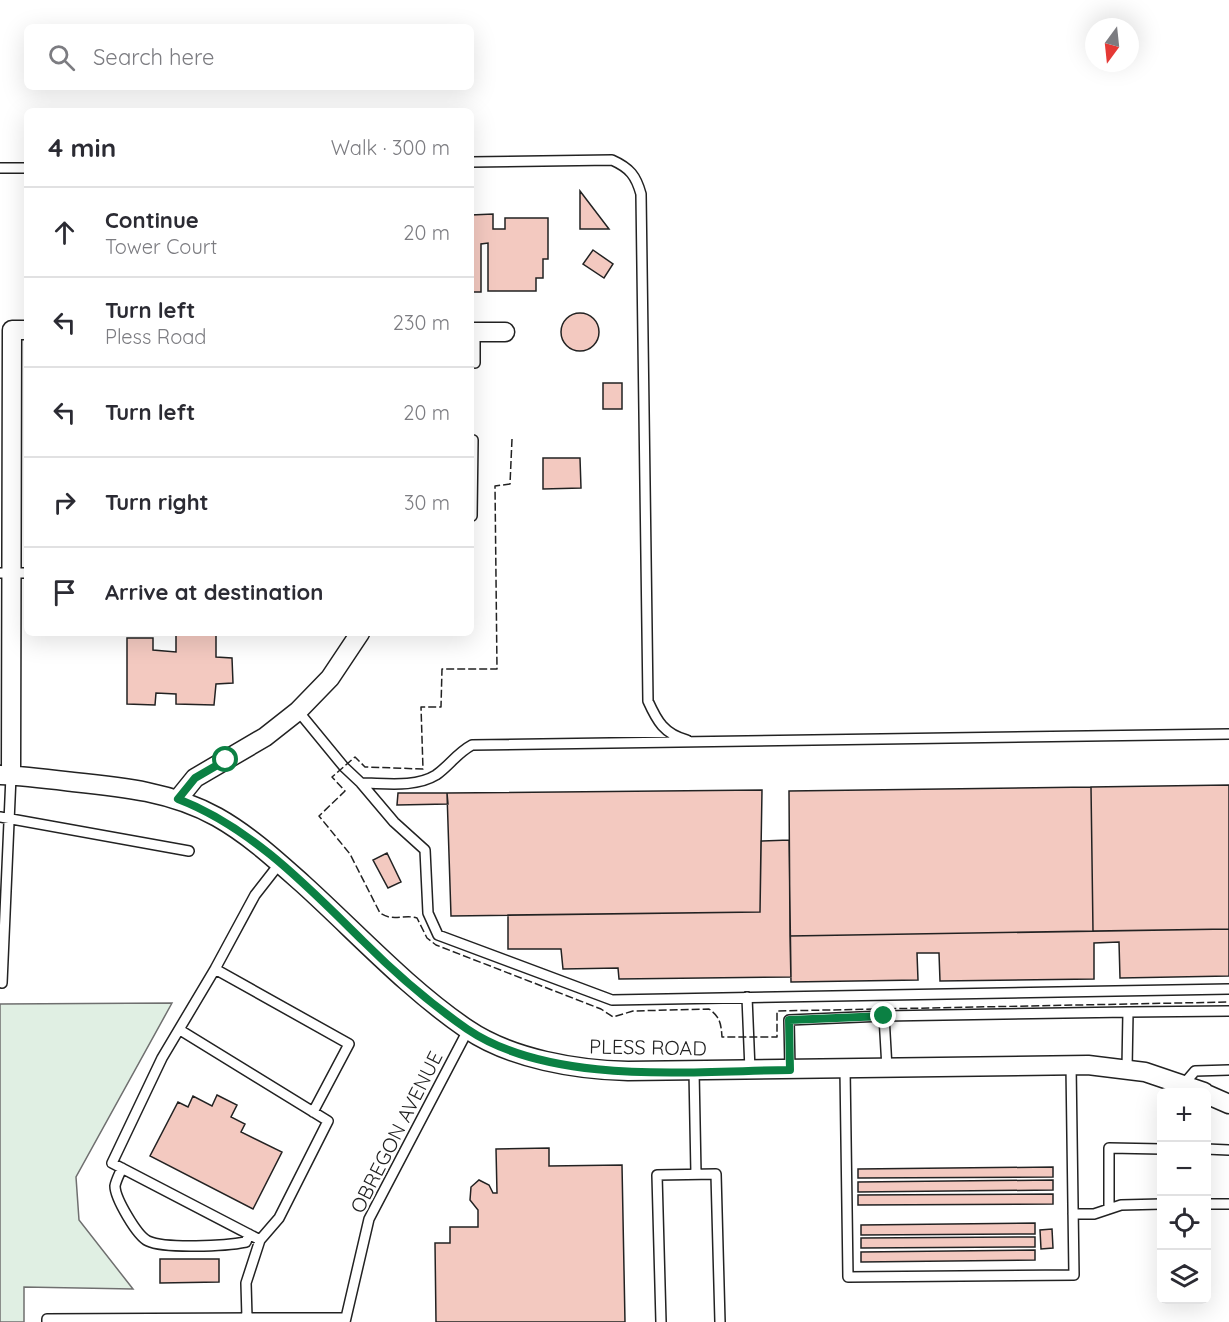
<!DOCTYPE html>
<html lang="en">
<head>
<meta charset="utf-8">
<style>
  body { margin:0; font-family:Quicksand,sans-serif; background:#f7f7f7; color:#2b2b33 }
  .controls { position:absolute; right:18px; bottom:18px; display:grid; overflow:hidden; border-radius:9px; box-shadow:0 6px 24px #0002 }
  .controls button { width:54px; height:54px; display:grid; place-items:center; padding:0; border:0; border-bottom:2px solid #e1e1e2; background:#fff; color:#2b2b33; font:30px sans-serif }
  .compass { position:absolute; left:1085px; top:18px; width:54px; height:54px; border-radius:50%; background:#fff; box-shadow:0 6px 24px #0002; rotate:195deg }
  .stop { position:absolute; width:18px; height:18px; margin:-14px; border:4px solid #0b8043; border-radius:50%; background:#fff }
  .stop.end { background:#0b8043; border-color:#fff; box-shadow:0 2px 6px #0008 }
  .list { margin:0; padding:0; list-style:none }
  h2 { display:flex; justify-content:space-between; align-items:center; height:78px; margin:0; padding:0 24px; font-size:26px }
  h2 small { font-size:20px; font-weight:400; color:#7c7c81 }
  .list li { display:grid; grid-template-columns:39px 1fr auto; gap:18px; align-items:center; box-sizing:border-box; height:90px; padding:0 24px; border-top:2px solid #e1e1e2 }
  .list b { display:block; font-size:22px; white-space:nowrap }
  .list p { margin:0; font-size:20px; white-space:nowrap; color:#7c7c81 }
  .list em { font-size:20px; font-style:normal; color:#7c7c81 }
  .icon { flex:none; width:33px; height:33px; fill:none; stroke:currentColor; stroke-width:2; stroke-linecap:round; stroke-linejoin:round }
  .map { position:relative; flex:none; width:1229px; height:1322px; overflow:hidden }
  .search { position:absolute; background:#fff; box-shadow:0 6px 24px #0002; left:24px; top:24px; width:450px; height:66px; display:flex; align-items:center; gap:15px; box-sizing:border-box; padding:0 21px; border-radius:9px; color:#7c7c81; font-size:22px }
  .panel { position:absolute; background:#fff; box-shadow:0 6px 24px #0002; left:24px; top:108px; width:450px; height:528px; border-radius:9px }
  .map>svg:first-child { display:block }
  .green { fill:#e0efe3; stroke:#6f6f6f; stroke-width:1.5 }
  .building { fill:#f3c9c0; stroke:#222; stroke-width:1.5 }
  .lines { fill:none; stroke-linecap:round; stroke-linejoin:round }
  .service-casing { stroke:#222; stroke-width:12 }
  .minor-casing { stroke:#222; stroke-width:21 }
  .service { stroke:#fff; stroke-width:9 }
  .minor { stroke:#fff; stroke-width:18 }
  .fence { stroke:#222; stroke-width:1.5; stroke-dasharray:8 3; stroke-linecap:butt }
  .route { stroke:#0b8043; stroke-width:8 }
  .labels { text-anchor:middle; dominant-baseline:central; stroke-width:4.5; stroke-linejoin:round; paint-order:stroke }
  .street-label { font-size:20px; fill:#222; stroke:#fff }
</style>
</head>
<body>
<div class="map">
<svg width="1229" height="1322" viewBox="0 0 1229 1322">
  <rect width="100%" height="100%" fill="#fff"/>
  <path class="green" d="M172 1003 76 1177 79 1220 133 1289 24 1287V1322H0V1004Z"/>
  <path class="building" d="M580 191 609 229H580Z
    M493 214V229H505V218H548V259H543V278H536V291H488V243L481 244V292H471V215Z
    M593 250 613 264 604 278 583 264Z
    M561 332a19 19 0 1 1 38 0a19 19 0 1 1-38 0Z
    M603 383H622V409H603Z
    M543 458H580L581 488 543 489Z
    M176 635H216V657L232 658 233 683 216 684 214 705 176 704V694L156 693 155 705 127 704V638H153V650L176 652Z
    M1229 785V929L1093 931 1091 787Z
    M1091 787 1093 931 790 936 789 791Z
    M762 790 760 912 451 916 447 793Z
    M398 793H447L448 804 397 805Z
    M789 840 791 977 619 979 618 968 563 969 561 949H508V915L760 912 761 841Z
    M387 853 401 882 388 888 373 860Z
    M1229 929V976L1120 978 1119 942 1094 943V979L940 981 939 953H917L918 980 791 982 790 936Z
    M217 1095 237 1105 231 1117 245 1124 241 1132 282 1152 253 1209 150 1156 178 1102 188 1107 193 1096 212 1106Z
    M549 1148V1166L622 1165 625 1322H436L435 1243H450V1227H478V1210L470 1200 471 1187 479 1180 489 1185 493 1193H497L496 1149Z
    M1053 1167V1177L858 1178V1169Z
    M1053 1180V1190L858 1192V1182Z
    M1053 1194V1204L858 1205V1195Z
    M1035 1223V1234L861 1235V1225Z
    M1052 1229 1053 1248 1041 1249 1040 1230Z
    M1035 1237V1247L861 1248V1238Z
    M1035 1250V1260L861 1262V1252Z
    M160 1259H219V1282L160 1283Z"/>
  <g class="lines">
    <g class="service-casing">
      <path id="service" d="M471 162 612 160C630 168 636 176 641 194L648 701C657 721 664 734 687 740
        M0 168H27
        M475 363V332
        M472 516 473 440
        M0 573H27
        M298 711 344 767 361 783C384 783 415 788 436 775 449 766 457 753 472 745L1229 734
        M361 783 394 822 425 850 428 913 438 935 612 1000 1229 989
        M0 817 189 851
        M215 969 349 1044 313 1112
        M2 983 11 776
        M747 997 750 1070
        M1128 1012 1229 1011
        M180 1030 328 1121 279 1218 260 1240
        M887 1068 884 1016 1128 1012 1127 1069
        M845 1069 848 1277 1074 1275 1071 1065
        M790 1070 789 1020 884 1016
        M694 1071 696 1174
        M1183 1085 1195 1071 1229 1070
        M1206 1149 1229 1150
        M122 1168C120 1173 116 1180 115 1186 115 1198 137 1236 148 1241 165 1249 226 1246 246 1242L249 1234
        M1206 1204H1229
        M1109 1209V1148L1162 1149
        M1073 1214H1094L1121 1205 1162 1204
        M247 1318 246 1283 260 1240 112 1163 162 1058 215 969 255 895 280 863
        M47 1322V1319L259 1318
        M259 1322V1318H345
        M345 1322 369 1219 468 1030
        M661 1322 657 1175 716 1174 720 1322"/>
    </g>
    <g class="minor-casing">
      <path id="minor" d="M471 332H505
        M0 775C24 776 48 779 73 782 123 787 172 792 217 817 249 835 276 860 303 884 357 933 407 988 467 1029 511 1059 577 1070 628 1071L1088 1065 1145 1072 1204 1092
        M11 776 12 330H27
        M178 799 195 778 265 737 298 711 330 678 360 633
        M1206 1094 1229 1104"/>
    </g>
    <use href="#service" class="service"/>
    <use href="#minor" class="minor"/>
    <path class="fence" d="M512 439 510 484 495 486 497 669H442L441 707H421L423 769 365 767 355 757 332 777 345 791 319 816 350 854 380 913C393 922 404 914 417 918L427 938 436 945 601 1009 613 1017 633 1011 709 1009C720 1017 721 1023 722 1037H777V1011L1229 1002"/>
  </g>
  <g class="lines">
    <path class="route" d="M226 760 195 778 178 799C251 827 308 887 363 941 394 972 431 1004 467 1029 551 1086 693 1071 790 1070L789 1020 884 1016"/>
  </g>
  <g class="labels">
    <g class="street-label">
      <text transform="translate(648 1047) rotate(1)">PLESS ROAD</text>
      <text transform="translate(396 1132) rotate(-63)">OBREGON AVENUE</text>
    </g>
  </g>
</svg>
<div class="controls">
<button>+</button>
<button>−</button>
<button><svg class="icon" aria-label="locate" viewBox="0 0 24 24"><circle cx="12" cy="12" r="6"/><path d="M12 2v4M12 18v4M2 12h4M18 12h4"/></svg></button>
<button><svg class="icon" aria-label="layers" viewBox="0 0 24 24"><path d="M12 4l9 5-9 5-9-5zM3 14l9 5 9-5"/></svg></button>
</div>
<svg class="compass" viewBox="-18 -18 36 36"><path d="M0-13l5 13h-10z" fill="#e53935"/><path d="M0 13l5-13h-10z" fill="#7c7c81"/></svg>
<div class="stop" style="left:226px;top:760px"></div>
<div class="stop end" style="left:884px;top:1016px"></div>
<div class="search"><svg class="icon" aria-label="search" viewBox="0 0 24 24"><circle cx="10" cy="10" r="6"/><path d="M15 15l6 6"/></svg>Search here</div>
<section class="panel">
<h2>4 min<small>Walk · 300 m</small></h2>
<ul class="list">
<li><svg class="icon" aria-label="ahead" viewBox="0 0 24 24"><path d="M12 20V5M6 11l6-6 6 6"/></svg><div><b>Continue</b><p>Tower Court</p></div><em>20 m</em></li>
<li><svg class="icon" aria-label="left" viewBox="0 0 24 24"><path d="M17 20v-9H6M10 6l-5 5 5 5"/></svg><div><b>Turn left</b><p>Pless Road</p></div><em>230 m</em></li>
<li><svg class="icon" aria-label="left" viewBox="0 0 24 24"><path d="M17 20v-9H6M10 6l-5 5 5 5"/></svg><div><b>Turn left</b></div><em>20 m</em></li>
<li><svg class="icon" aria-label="right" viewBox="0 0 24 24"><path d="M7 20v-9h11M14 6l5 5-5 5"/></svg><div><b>Turn right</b></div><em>30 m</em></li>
<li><svg class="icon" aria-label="arrive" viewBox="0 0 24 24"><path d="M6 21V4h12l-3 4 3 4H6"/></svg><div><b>Arrive at destination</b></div></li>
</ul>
</section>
</div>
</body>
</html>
